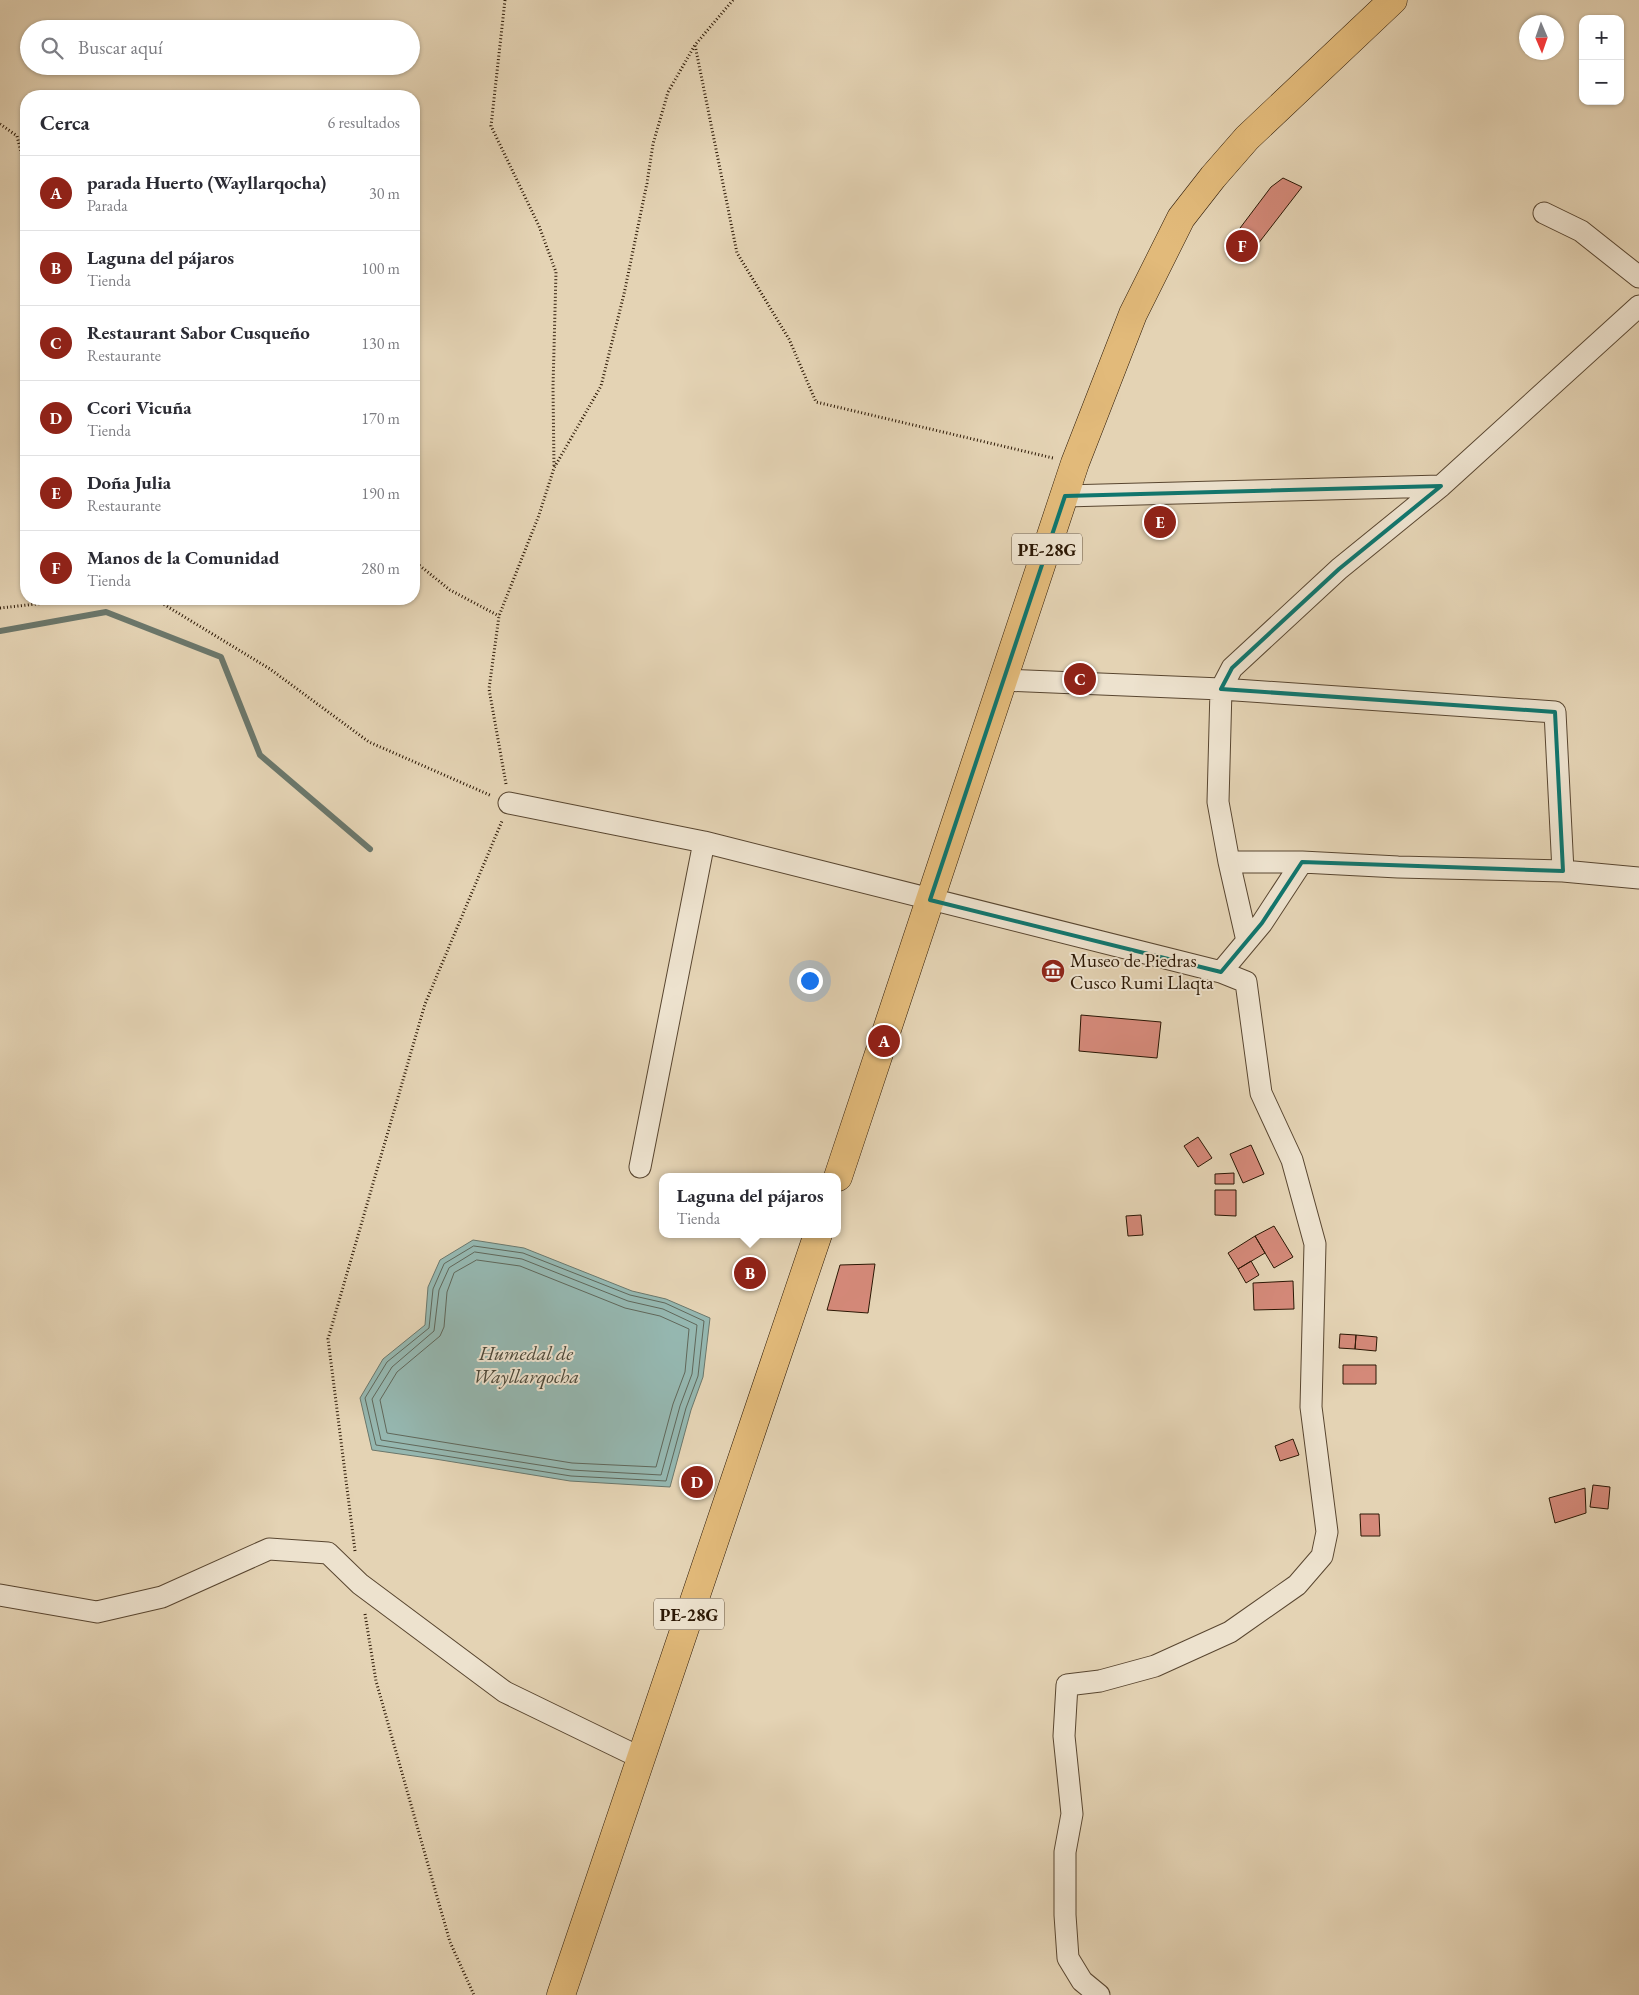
<!DOCTYPE html>
<html lang="es">
<head>
<meta charset="utf-8">
<style>
  body { margin:0; font-family:"EB Garamond",serif; background:#f7f7f7; color:#2b2b33 }
  .controls { position:absolute; right:15px; top:15px; display:grid; overflow:hidden; border-radius:10px; box-shadow:0 1px 4px #0004 }
  .controls button { width:45px; height:45px; display:grid; place-items:center; padding:0; border:0; border-bottom:1px solid #e1e1e2; background:#fff; color:#2b2b33; font:25px sans-serif }
  .compass { position:absolute; left:1519px; top:15px; width:45px; height:45px; border-radius:50%; background:#fff; box-shadow:0 1px 4px #0004; rotate:178deg }
  .you { position:absolute; left:809px; top:980px; width:18px; height:18px; margin:-12px; border:4px solid #fff; border-radius:50%; background:#1a73e8; box-shadow:0 0 0 8px #1a73e833 }
  .badge { display:grid; place-items:center; width:32px; height:32px; border-radius:50%; background:#8f2418; color:#fff; font-size:16px; font-weight:700 }
  .pin { position:absolute; translate:-50% -50%; border:2px solid #fff; box-shadow:0 1px 5px #0006 }
  .popup { position:absolute; left:659px; top:1173px; width:182px; height:65px; box-sizing:border-box; display:grid; place-content:center; border-radius:10px; background:#fff; filter:drop-shadow(0 1px 4px #0005); font-size:16px; white-space:nowrap; color:#7c7c81 }
  .popup b { font-size:19px; color:#2b2b33 }
  .popup::after { content:''; position:absolute; left:50%; top:100%; margin-left:-10px; border:10px solid transparent; border-top-color:#fff }
  .list { margin:0; padding:0; list-style:none }
  h2 { display:flex; justify-content:space-between; align-items:center; height:65px; margin:0; padding:0 20px; font-size:21px }
  h2 small { font-size:16px; font-weight:400; color:#7c7c81 }
  .list li { display:grid; grid-template-columns:32px 1fr auto; gap:15px; align-items:center; box-sizing:border-box; height:75px; padding:0 20px; border-top:1px solid #e1e1e2 }
  .list b { display:block; font-size:19px; white-space:nowrap }
  .list p { margin:0; font-size:16px; white-space:nowrap; color:#7c7c81 }
  .list em { font-size:16px; font-style:normal; color:#7c7c81 }
  .icon { flex:none; width:28px; height:28px; fill:none; stroke:currentColor; stroke-width:2; stroke-linecap:round; stroke-linejoin:round }
  .map { position:relative; flex:none; width:1639px; height:1995px; overflow:hidden }
  .search { position:absolute; background:#fff; box-shadow:0 1px 4px #0004; left:20px; top:20px; width:400px; height:55px; display:flex; align-items:center; gap:12px; box-sizing:border-box; padding:0 18px; border-radius:28px; color:#7c7c81; font-size:19px }
  .panel { position:absolute; background:#fff; box-shadow:0 1px 4px #0004; left:20px; top:90px; width:400px; height:515px; border-radius:20px }
  .map>svg:first-child { display:block }
  .water { fill:#95b7b0; stroke:#6b776b }
  .lines { fill:none; stroke-linecap:round; stroke-linejoin:round }
  .shore { stroke:#60675a; stroke-width:1 }
  .stream { stroke:#6b776b; stroke-width:6 }
  .building { fill:#d48979; stroke:#2b1704 }
  .minor-casing { stroke:#594630; stroke-width:23 }
  .trunk-casing { stroke:#2b1704; stroke-width:29 }
  .path { stroke:#2b1704; stroke-width:3; stroke-dasharray:1 2.5; stroke-linecap:butt }
  .minor { stroke:#ede2ce; stroke-width:21 }
  .trunk { stroke:#e2ba7a; stroke-width:28 }
  .marked { fill:none; stroke:#0f766e; stroke-width:4; stroke-linejoin:round }
  .labels { text-anchor:middle; dominant-baseline:central; stroke-width:4; stroke-linejoin:round; paint-order:stroke }
  .shield { fill:#ede2ce; stroke:#655441; stroke-width:1 }
  .shield-label { font-size:18px; font-weight:bold; fill:#2b1704 }
  .poi-label { font-size:19px; fill:#2b1704; stroke:#ede2ce; text-anchor:start }
  .water-label { font-size:20px; font-style:italic; fill:#4b4738; stroke:#ede2ce }
</style>
</head>
<body>
<div class="map">
<svg width="1639" height="1995" viewBox="0 0 1639 1995">
  <rect width="100%" height="100%" fill="#e4d3b4"/>
  <filter id="stains"><feTurbulence type="fractalNoise" baseFrequency=".004" numOctaves="4"/><feColorMatrix values="0 0 0 0 .2 0 0 0 0 .09 0 0 0 0 .02 0 0 0 .5 -.17"/></filter>
  <radialGradient id="worn" r=".72"><stop offset=".6" stop-color="#630" stop-opacity="0"/><stop offset="1" stop-color="#630" stop-opacity=".3"/></radialGradient>
  <path class="water" d="M473 1240 524 1248 632 1291 666 1299 710 1318 703 1377 691 1410 670 1487 570 1481 435 1459 372 1450 360 1398 383 1359 425 1325 428 1287 440 1260Z"/>
  <g class="lines">
    <path class="shore" d="M474 1246 523 1253 630 1295 665 1303 704 1321 698 1376 686 1408 666 1481 571 1476 376 1445 365 1398 387 1362 429 1328 433 1289 444 1264Z
      M475 1252 522 1259 628 1301 663 1309 697 1325 692 1374 680 1406 661 1475 571 1470 381 1440 372 1399 392 1367 434 1331 439 1290 449 1268Z
      M477 1260 520 1266 625 1308 660 1316 689 1329 685 1372 673 1404 656 1467 572 1463 387 1433 380 1400 397 1372 440 1336 444 1327 447 1292 454 1273Z"/>
    <path class="stream" d="M0 631 106 612 221 657 260 755 370 849"/>
  </g>
  <path class="building" d="M1283 178 1302 187 1244 262 1225 248 1271 187Z
    M1081 1015 1161 1022 1157 1058 1079 1051Z
    M1198 1137 1212 1158 1198 1167 1184 1146Z
    M1251 1145 1264 1174 1243 1183 1230 1154Z
    M1234 1173V1184H1215V1174Z
    M1215 1190H1236V1216L1215 1215Z
    M1141 1215 1143 1235 1128 1236 1126 1216Z
    M1274 1226 1293 1257 1274 1268 1255 1236Z
    M1255 1236 1265 1253 1238 1269 1228 1253Z
    M1251 1261 1259 1275 1246 1283 1238 1269Z
    M875 1264 868 1313 827 1310 840 1265Z
    M1293 1281 1294 1309 1254 1310 1253 1283Z
    M1340 1334 1356 1335 1355 1349 1339 1348Z
    M1356 1335 1377 1337 1376 1351 1355 1349Z
    M1343 1365H1376V1384H1343Z
    M1293 1439 1299 1455 1280 1461 1275 1446Z
    M1593 1485 1610 1487 1608 1509 1590 1507Z
    M1585 1488 1586 1513 1555 1523 1549 1498Z
    M1360 1514H1379L1380 1536H1361Z"/>
  <g class="lines">
    <g class="minor-casing">
      <path id="minor" d="M1544 213 1581 231 1639 277
        M1065 496 1441 486
        M1003 680 1221 689 1555 712 1563 871
        M509 803 704 842 1221 972 1262 923 1302 862 1398 867 1563 871 1639 878
        M1229 862H1302
        M1247 941 1229 862 1218 802 1221 689 1232 668 1339 569 1441 486 1639 306
        M640 1167 704 842
        M0 1595 97 1612 162 1597 269 1549 328 1553 360 1584 505 1692 641 1758
        M1099 1995 1082 1981 1068 1958 1065 1915V1852L1072 1814 1064 1736 1067 1685 1100 1681 1155 1666 1230 1632 1297 1585 1322 1556 1327 1532 1311 1407 1315 1244 1292 1160 1261 1093 1246 982 1221 972"/>
    </g>
    <g class="trunk-casing">
      <path id="trunk" d="M838 1177 1075 463 1133 314 1181 218 1213 177 1247 138 1393 0
        M561 1995 818 1234"/>
    </g>
    <path class="path" d="M505 0 491 126 539 226 556 272 553 387 554 467
      M733 0 695 45 737 253 789 339 816 402 1053 458
      M0 124 17 136 26 172
      M414 561 450 590 499 616
      M155 599 270 669 369 742 492 796
      M0 608 83 599
      M506 784 489 689 499 616 539 515 554 468 601 386 624 294 647 183 653 144 668 92 695 45
      M355 1551 328 1339 425 1004 502 821
      M365 1614 376 1681 438 1900 450 1942 474 1995"/>
    <use href="#minor" class="minor"/>
    <use href="#trunk" class="trunk"/>
  </g>
  <path class="marked" d="M1441 486 1339 569 1232 668 1221 689 1555 712 1563 871 1302 862 1262 923 1221 972 930 900 1065 496Z"/>
  <defs>
    <g id="museum-disc" transform="scale(1.25)"><circle r="9.5" fill="#8f2418" stroke="#ede2ce"/><path d="M0-6L6-3V-2H-6V-3ZM-5-1h2V3h-2ZM-1-1h2V3h-2ZM3-1h2V3H3ZM-6 4H6V6H-6Z" fill="#fff"/></g>
  </defs>
  <g fill-rule="evenodd">
    <use href="#museum-disc" x="1053" y="971"/>
  </g>
  <g class="labels">
    <g class="shield">
      <rect x="1012" y="533.5" width="70" height="31" rx="4"/>
      <rect x="654" y="1598.5" width="70" height="31" rx="4"/>
    </g>
    <g class="shield-label">
      <text x="1047" y="549">PE-28G</text>
      <text x="689" y="1614">PE-28G</text>
    </g>
    <g class="poi-label">
      <text x="1070" y="960">Museo de Piedras<tspan x="1070" dy="22">Cusco Rumi Llaqta</tspan></text>
    </g>
    <g class="water-label">
      <text x="526" y="1353">Humedal de<tspan x="526" dy="23">Wayllarqocha</tspan></text>
    </g>
  </g>
  <rect width="100%" height="100%" filter="url(#stains)"/>
  <rect width="100%" height="100%" fill="url(#worn)"/>
</svg>
<div class="controls">
<button>+</button>
<button>−</button>
</div>
<svg class="compass" viewBox="-18 -18 36 36"><path d="M0-13l5 13h-10z" fill="#e53935"/><path d="M0 13l5-13h-10z" fill="#7c7c81"/></svg>
<div class="you"></div>
<div class="pin badge" style="left:884px;top:1041px">A</div>
<div class="pin badge" style="left:750px;top:1273px">B</div>
<div class="popup"><b>Laguna del pájaros</b>Tienda</div>
<div class="pin badge" style="left:1080px;top:679px">C</div>
<div class="pin badge" style="left:697px;top:1482px">D</div>
<div class="pin badge" style="left:1160px;top:522px">E</div>
<div class="pin badge" style="left:1242px;top:246px">F</div>
<div class="search"><svg class="icon" aria-label="search" viewBox="0 0 24 24"><circle cx="10" cy="10" r="6"/><path d="M15 15l6 6"/></svg>Buscar aquí</div>
<section class="panel">
<h2>Cerca<small>6 resultados</small></h2>
<ul class="list">
<li><span class="badge">A</span><div><b>parada Huerto (Wayllarqocha)</b><p>Parada</p></div><em>30 m</em></li>
<li><span class="badge">B</span><div><b>Laguna del pájaros</b><p>Tienda</p></div><em>100 m</em></li>
<li><span class="badge">C</span><div><b>Restaurant Sabor Cusqueño</b><p>Restaurante</p></div><em>130 m</em></li>
<li><span class="badge">D</span><div><b>Ccori Vicuña</b><p>Tienda</p></div><em>170 m</em></li>
<li><span class="badge">E</span><div><b>Doña Julia</b><p>Restaurante</p></div><em>190 m</em></li>
<li><span class="badge">F</span><div><b>Manos de la Comunidad</b><p>Tienda</p></div><em>280 m</em></li>
</ul>
</section>
</div>
</body>
</html>
